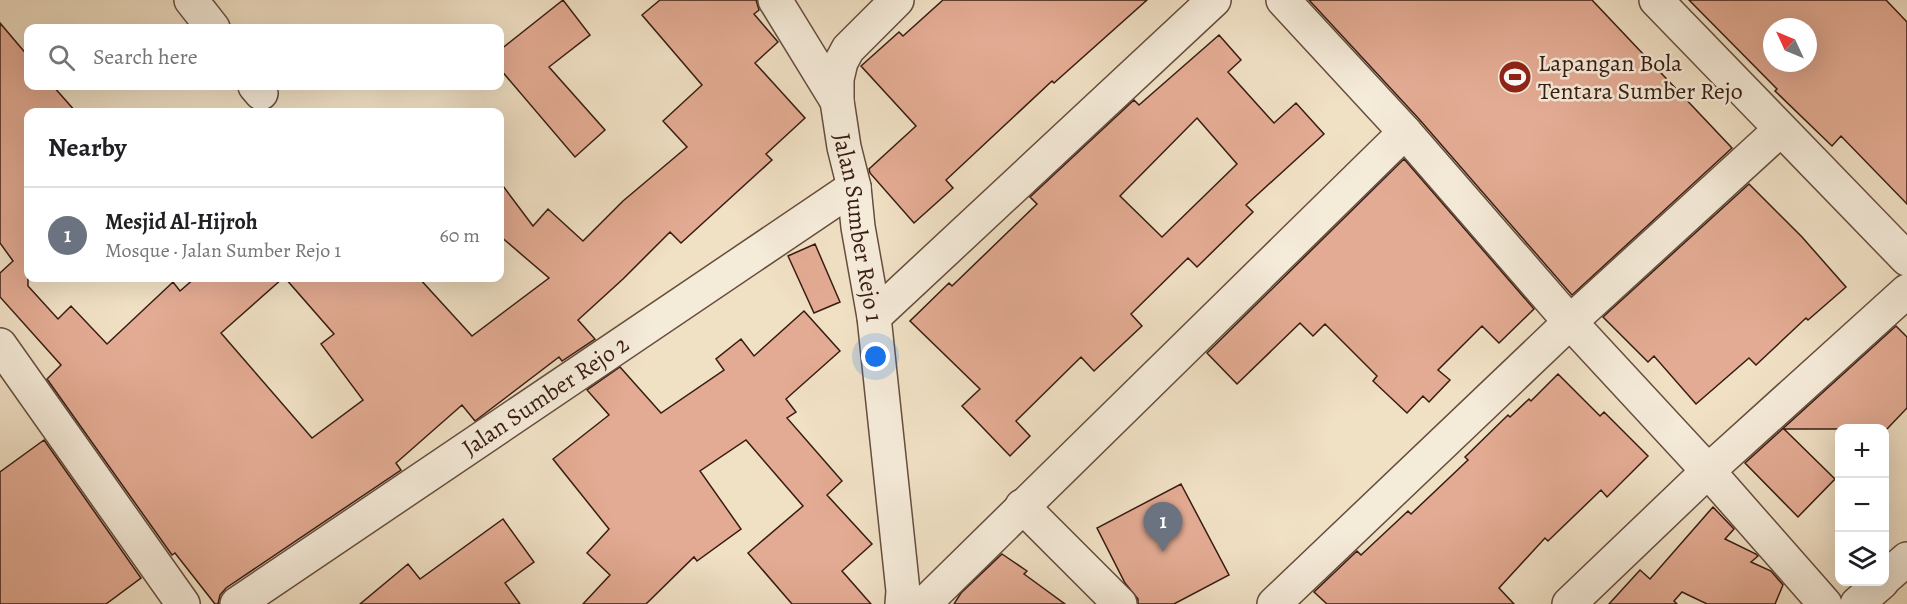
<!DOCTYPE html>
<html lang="en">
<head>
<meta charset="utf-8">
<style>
  body { margin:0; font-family:Alegreya,serif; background:#f2f2f2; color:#202124 }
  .controls { position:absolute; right:18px; bottom:18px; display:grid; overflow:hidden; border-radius:12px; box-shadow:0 6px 24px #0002 }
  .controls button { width:54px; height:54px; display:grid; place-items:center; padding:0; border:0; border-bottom:2px solid #e0e0e0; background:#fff; color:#202124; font:30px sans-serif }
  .compass { position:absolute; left:1763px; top:18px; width:54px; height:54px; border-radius:50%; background:#fff; box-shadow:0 6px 24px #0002; rotate:314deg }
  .you { position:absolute; left:876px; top:357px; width:21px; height:21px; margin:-15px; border:4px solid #fff; border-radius:50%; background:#1a73e8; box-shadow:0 0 0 9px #1a73e833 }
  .badge { display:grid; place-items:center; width:39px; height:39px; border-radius:50%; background:#8f2418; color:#fff; font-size:20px; font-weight:700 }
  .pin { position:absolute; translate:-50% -50px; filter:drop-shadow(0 2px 3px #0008) }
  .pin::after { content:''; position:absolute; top:32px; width:21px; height:18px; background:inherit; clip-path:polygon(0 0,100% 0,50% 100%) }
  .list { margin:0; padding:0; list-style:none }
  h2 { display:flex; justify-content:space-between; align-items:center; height:78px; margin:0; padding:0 24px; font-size:26px }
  h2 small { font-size:20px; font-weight:400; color:#757577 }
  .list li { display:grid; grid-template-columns:39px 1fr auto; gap:18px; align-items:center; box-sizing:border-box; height:96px; padding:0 24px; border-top:2px solid #e0e0e0 }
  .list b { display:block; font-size:22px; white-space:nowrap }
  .list p { margin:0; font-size:20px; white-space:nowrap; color:#757577 }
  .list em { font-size:20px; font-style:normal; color:#757577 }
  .icon { flex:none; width:33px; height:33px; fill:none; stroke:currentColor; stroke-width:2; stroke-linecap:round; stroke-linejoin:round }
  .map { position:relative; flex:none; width:1907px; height:604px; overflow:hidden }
  .search { position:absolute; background:#fff; box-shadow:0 6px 24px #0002; left:24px; top:24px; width:480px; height:66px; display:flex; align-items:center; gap:15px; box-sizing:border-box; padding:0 21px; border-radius:12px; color:#757577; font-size:22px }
  .panel { position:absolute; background:#fff; box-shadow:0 6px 24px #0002; left:24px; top:108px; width:480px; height:174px; border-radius:12px }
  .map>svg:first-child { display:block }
  .building { fill:#e3ab93; stroke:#381c12; stroke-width:1.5; fill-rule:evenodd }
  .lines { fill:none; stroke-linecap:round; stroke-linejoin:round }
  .street-casing { stroke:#664d3e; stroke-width:36 }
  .street { stroke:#f5ebd9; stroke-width:33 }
  .labels { text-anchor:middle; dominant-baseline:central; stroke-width:5; stroke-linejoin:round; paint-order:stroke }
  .poi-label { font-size:24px; fill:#381c12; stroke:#f5ebd9; text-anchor:start }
  .street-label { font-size:24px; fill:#381c12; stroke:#f5ebd9 }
</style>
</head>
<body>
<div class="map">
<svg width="1907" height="604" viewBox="0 0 1907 604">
  <rect width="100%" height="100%" fill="#f0e0c4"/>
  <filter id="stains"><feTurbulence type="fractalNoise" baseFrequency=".00333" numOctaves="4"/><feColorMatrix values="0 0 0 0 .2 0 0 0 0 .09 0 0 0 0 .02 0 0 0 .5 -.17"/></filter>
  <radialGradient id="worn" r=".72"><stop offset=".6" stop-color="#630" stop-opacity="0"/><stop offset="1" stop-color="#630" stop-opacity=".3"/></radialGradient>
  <path class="building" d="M563 0 590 35 549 67 605 130 575 157 500 69V50Z
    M660 0H756L759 10 754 14 778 42 755 63 805 118 766 154 772 160 681 243 670 232 623 279 578 320 595 339 562 361 559 357 475 421 462 405 396 463 401 470 226 588 220 595 218 604H215L175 553 172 555 47 379 61 365 0 297V273L13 261 0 243V23L28 56V86H53L76 112H28V286L58 319 71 306 107 344 173 282 180 291 195 278H283L221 333 312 438 363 400 321 344 334 334 285 278H419L472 336 549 278 500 236V182L533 226 548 209 583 241 623 201 687 147 663 121 702 85 642 15Z
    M943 0H1147L1054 83 1052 81 946 180 953 188 914 223 870 173 869 169 916 126 861 66 899 32 903 36Z
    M1309 0H1592L1732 148 1572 295 1419 119Z
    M1689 0H1886L1907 22V204L1841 136 1832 146 1775 91 1777 89ZM1772 27H1808V63H1772Z
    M1219 35 1241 60 1228 72 1274 123 1296 103 1324 134 1246 205 1253 212 1197 267 1188 258 1131 314 1142 326 1094 371 1081 357 1016 421 1030 436 1010 456 962 406 980 389 910 321 949 283 952 286 1037 204 1030 197 1134 100 1139 105ZM1197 118 1237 164 1162 237 1120 196Z
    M1404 159 1534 309 1499 343 1482 326 1438 370 1450 380 1429 402 1423 396 1407 413 1373 381 1377 376 1325 324 1313 336 1300 323 1237 384 1207 353Z
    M1749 184 1802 237 1846 287 1808 320 1806 318 1756 365 1749 358 1696 404 1654 356 1648 362 1603 317Z
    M815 244 840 302 814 313 788 256Z
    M804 311 840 351 786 399 796 412 787 418 842 481 827 495 872 544 842 571 871 604H792L748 553 803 506 746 440 700 471 741 529 697 561 694 557 646 604H583L610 575 587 553 609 529 553 459 609 415 587 390 620 367 661 413 724 370 716 359 741 339 754 356Z
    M1896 326 1907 337V408L1887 429H1784L1835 479 1798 517 1745 463Z
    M1558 374 1600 416 1604 412 1648 456 1607 497 1601 490 1548 541 1545 538 1499 588 1514 604H1327L1314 592 1357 551 1361 555 1408 511 1411 514 1468 460 1465 457 1508 415 1510 417 1529 399 1531 401Z
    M44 440 141 578 106 604H0V472Z
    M1181 484 1229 575 1174 604H1138V599L1125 583 1097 528Z
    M1713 507 1734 529 1725 539 1756 554 1758 556 1751 562 1771 571 1783 585 1775 604H1707L1682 592 1674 601 1677 604H1609L1640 570 1650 579Z
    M503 519 534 562 505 583 520 604H360L408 564 420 579Z
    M1002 554 1027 571 1024 574 1065 604H954L961 593Z"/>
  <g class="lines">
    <g class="street-casing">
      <g id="street">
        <path d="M191 0 213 28"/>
        <path d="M775 0 837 101"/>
        <path id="s1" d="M897 0 848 49 841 62 837 79V101L844 147 854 187 858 227 874 317 903 591 902 604"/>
        <path d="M1283 0 1405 132 1570 322 1708 471 1825 604"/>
        <path d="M1656 0 1907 259"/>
        <path d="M255 86 261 93"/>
        <path d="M874 317 1214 0"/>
        <path d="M0 345 183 604"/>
        <path d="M1022 506 1120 604"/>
        <path d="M1884 579 1907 559"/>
        <path id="s2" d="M237 604 854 187"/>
        <path d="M924 604 1405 132"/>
        <path d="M1274 604 1570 322 1780 130"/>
        <path d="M1569 604 1708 471 1907 291"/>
        <path d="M1857 604 1882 582"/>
      </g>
    </g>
    <use href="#street" class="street"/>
  </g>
  <defs>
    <g id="stadium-disc" transform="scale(1.725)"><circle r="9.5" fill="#8f2418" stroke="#f5ebd9"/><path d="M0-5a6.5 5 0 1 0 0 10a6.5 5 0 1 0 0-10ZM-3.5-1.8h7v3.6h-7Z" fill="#fff"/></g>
  </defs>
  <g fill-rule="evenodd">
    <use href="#stadium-disc" x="1515" y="77"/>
  </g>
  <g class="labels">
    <g class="poi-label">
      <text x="1538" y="63">Lapangan Bola<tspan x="1538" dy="28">Tentara Sumber Rejo</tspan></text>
    </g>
    <g class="street-label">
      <text stroke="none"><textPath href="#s1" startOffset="252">Jalan Sumber Rejo 1</textPath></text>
      <text stroke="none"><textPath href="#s2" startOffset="372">Jalan Sumber Rejo 2</textPath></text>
    </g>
  </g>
  <rect width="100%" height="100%" filter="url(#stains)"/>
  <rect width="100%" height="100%" fill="url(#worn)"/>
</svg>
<div class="controls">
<button>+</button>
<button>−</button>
<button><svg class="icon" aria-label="layers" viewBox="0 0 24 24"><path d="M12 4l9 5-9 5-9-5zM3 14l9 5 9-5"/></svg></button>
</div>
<svg class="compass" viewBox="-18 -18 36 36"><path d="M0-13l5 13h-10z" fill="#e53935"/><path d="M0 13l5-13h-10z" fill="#757577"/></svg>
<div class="you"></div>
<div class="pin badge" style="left:1163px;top:552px;background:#6b7280">1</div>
<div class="search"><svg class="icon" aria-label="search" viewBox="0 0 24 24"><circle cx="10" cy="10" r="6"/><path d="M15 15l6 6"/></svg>Search here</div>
<section class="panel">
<h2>Nearby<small></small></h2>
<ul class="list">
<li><span class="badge" style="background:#6b7280">1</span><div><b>Mesjid Al-Hijroh</b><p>Mosque · Jalan Sumber Rejo 1</p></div><em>60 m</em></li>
</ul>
</section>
</div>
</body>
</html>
